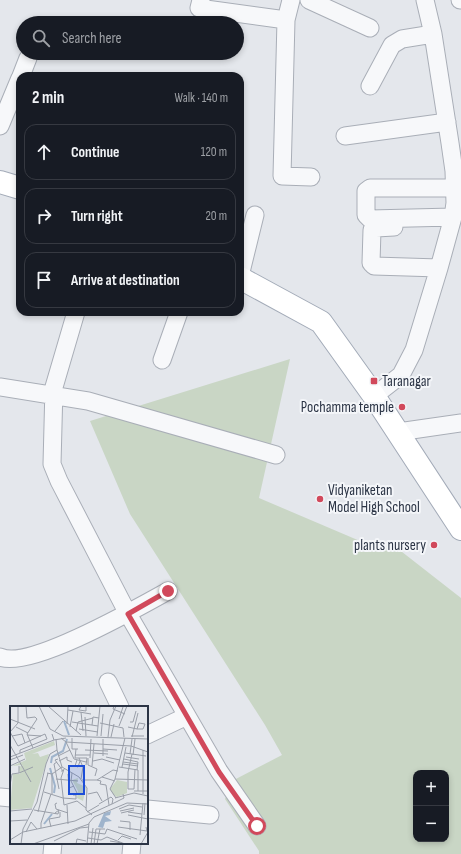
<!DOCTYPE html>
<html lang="en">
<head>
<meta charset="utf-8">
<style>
  body { margin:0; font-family:"Sofia Sans Condensed",sans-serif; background:#20242c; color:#f1f3f6 }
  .controls { position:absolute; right:12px; bottom:12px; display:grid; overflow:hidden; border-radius:8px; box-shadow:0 2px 6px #0003 }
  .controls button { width:36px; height:36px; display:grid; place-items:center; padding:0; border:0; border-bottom:1px solid #363941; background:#171b24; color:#f1f3f6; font:20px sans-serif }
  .stop { position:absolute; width:12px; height:12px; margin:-9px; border:3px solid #d1495b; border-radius:50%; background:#fff }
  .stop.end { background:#d1495b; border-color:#fff; box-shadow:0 1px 4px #0008 }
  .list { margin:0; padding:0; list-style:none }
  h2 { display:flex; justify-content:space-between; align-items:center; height:52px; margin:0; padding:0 16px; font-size:17px }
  h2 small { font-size:13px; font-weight:400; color:#9ea1a6 }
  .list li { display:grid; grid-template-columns:26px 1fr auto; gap:12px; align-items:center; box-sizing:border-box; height:56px; margin:0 8px 8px; padding:0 8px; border:1px solid #363941; border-radius:12px }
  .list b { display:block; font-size:15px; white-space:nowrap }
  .list em { font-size:13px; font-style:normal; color:#9ea1a6 }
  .icon { flex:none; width:22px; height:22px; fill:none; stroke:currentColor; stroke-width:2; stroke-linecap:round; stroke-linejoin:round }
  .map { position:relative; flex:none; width:461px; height:854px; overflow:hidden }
  .search { position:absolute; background:#171b24; box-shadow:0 2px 6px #0003; left:16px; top:16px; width:228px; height:44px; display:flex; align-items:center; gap:10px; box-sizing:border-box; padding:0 14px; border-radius:22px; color:#9ea1a6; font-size:15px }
  .panel { position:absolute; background:#171b24; box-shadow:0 2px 6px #0003; left:16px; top:72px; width:228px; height:244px; border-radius:12px }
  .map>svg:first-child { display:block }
  .green { fill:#c9d6c5; fill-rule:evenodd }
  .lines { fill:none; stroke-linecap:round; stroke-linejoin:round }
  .minor-casing { stroke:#a9aeb7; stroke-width:19 }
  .major-casing { stroke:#a3abb8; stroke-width:24 }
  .minor { stroke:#f7f8fa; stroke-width:17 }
  .major { stroke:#fff; stroke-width:22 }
  .route { stroke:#d1495b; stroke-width:5 }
  .poi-dot { fill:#d1495b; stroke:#f4f6f9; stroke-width:1.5 }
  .labels { text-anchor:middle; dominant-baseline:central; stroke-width:4; stroke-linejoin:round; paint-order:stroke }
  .poi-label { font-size:15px; fill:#2b3445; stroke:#f4f6f9; text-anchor:start }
  .inset-river { fill:none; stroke:#9fb4cc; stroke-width:2 }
  .inset-road { fill:none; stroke:#9a9fa9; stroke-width:1 }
  .view { fill:#1d4ed8; fill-opacity:0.15; stroke:#1d4ed8; stroke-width:2 }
  .inset-edge { fill:none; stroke:#2b3445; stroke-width:2 }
</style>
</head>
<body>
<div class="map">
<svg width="461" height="854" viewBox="0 0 461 854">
  <rect width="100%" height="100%" fill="#e4e7ec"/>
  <path class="green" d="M290 359 259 498 360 541 397 548 461 598V854H259V851L225 799 232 781 282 755 265 725 130 514 90 421ZM416 773H446V839H416Z"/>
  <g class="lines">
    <g class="minor-casing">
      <path id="minor" d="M201 0 199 8 286 20 291 0
        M309 0 370 28
        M460 0H461
        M286 20 282 176 311 177
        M21 76 28 58
        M370 86 392 45 402 39 433 34
        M0 126 20 78
        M345 136 447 122
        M453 217 370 219 366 215V191L370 188H455
        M394 227 376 228 372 230 371 263 374 266 439 268
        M240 276 255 215
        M76 312 54 387 52 464 59 481 128 614 219 771 257 826
        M162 360 179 312
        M0 387 88 401 276 455
        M374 396 401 375 414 350 439 268 453 217 455 203 454 171 450 143 433 34 425 0
        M398 432 461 423
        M0 657C29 670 139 607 168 591
        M108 682 120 707
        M147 735 187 716
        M0 797 11 798
        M147 809 210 815
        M52 854 53 843
        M131 854 132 843"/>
    </g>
    <g class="major-casing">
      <path id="major" d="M0 182 20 188
        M240 278 321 322 374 396 461 529"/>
    </g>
    <use href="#minor" class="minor"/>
    <use href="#major" class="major"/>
  </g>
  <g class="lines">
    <path class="route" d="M168 591 128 614 219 772 257 826"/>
  </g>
  <g class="poi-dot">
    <rect x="370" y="377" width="8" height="8" rx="2"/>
    <circle cx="402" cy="407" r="4"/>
    <circle cx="320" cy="499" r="4"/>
    <circle cx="434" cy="545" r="4"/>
  </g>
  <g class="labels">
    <g class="poi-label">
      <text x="382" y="381">Taranagar</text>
      <text x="394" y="407" text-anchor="end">Pochamma temple</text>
      <text x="328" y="490">Vidyaniketan<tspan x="328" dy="17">Model High School</tspan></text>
      <text x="426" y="545" text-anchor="end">plants nursery</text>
    </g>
  </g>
  <g transform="translate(10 706)">
    <rect width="138" height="138" fill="#e4e7ec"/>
    <path d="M44 35 45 39 22 48 28 47 30 51 39 48 22 102 0 104 3 68H10L9 61 13 59 2 60 16 54 14 47ZM68 72 67 77 76 81 73 95 67 92 68 85 62 74ZM107 74 117 76V87L107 91 103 88 100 83Z" fill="#c9d6c5"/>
    <path d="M101 105 100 109 95 110 102 115 95 116 93 122 88 121 94 107Z" fill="#9fb4cc"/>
    <path class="inset-river" d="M54 15 59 29M41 57 42 51 53 45 57 33M40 62 45 80 44 87M34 118 42 108"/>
    <path class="inset-road" d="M16 0 17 12 25 11 27 13 17 28 23 42M29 0 40 23 53 30 138 33M38 0 71 29M71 0 69 4 76 5V0M104 0 103 3 115 8M58 4 81 8M71 6 73 25M75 11 76 30M0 13 25 23M109 13 113 1M62 16 88 20M120 16H123L126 5M90 17 113 22 114 31M57 18 58 0M82 19 83 11 89 12M109 20 117 0M6 21 18 27M60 21 63 5M118 21 127 23H133L135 18 129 17 127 23M69 23 88 26M45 25 53 15M66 25 68 16 83 12M0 26 8 40 35 28M0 26 8 17V0M42 28 44 34 56 32M17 29 31 30M2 30 12 28 15 37M87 30 90 0M91 30 93 8M121 30H134M98 31 100 14 106 0M101 31 104 18M122 31 128 7M51 32 56 36 121 40 138 46M62 32V43H68M56 36 64 53 76 56M0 39 21 76M66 43 65 52H69L73 61 71 73M93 43 107 44M47 44 52 61 69 71 77 82 76 104 82 109M75 44 98 45M10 47V44L37 33 35 28M84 47 98 48M115 47 136 50M120 48 122 33M122 48 118 66V83H124M65 49H80M123 49 125 33M48 50 60 44M93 50V33M0 51 44 34M96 51 110 54M116 51 129 53M69 52H77L76 59M78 52V59L87 63 85 70M80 52 81 33M48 53 45 54 53 65H51M114 53 128 56 127 64M0 54 13 49M67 54 65 60 68 61 70 55M49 55 57 51V54L62 56M83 55 92 53 104 57M47 56 44 58 49 83M113 56 128 58M113 58 128 60M0 60 15 53M82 60 84 38M109 61 128 64V85M112 61 116 41M54 63 51 72 54 99 67 95 76 102M9 67 23 61M37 67 42 68 52 61M62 67 61 75 67 87M58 68 59 82 64 80M92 71 105 75M46 73 68 75M105 73 138 74M72 74H87L103 64 108 65M87 74 91 75 90 78 96 79 99 99M0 79 2 68 9 67V60M124 83 125 63M124 85H138M34 86 53 92M42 88V68M78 88 87 86 92 95M133 88V44M53 92 66 93V89H63M105 92 124 87 138 90M106 92 100 83 105 73 115 32M47 97 45 98 46 103 58 107M89 98 101 91 103 93M102 98 114 92 113 88M57 99 58 118M109 103 119 99 132 101M24 104 48 108 49 104 45 107M0 105 22 103M110 105 124 102M28 106 38 67M77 106 89 99M118 106 132 108M111 107 124 104M118 109 138 113M134 109 135 97M84 111 117 97 138 98M0 115 17 114M110 115 120 116V124M41 121 39 113 50 111V106M108 121 137 125 136 121M31 122V117L41 88M16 126 21 116 27 123M79 126 95 128 97 123 127 133M130 129 133 97M78 132 91 134 97 131 115 138M0 134 13 126 65 115 102 98 103 93M108 134 112 130 121 133M44 135 70 122 79 121M100 135 112 137M11 138 13 123 27 96 36 58 40 48 47 44 46 33M23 138 79 118M66 138 67 133 76 135M77 138 79 117 84 111M81 138 83 122M84 138 86 123H95M87 138 90 123M131 138 138 126"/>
    <path class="view" d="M59 60H74V88H59Z"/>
    <rect width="138" height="138" class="inset-edge"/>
  </g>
</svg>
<div class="controls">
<button>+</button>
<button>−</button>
</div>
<div class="stop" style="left:257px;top:826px"></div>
<div class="stop end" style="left:168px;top:591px"></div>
<div class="search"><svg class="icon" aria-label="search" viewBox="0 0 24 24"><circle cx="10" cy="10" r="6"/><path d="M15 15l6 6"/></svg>Search here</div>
<section class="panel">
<h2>2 min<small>Walk · 140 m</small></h2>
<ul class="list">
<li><svg class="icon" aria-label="ahead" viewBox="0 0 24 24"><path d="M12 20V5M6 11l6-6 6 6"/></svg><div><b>Continue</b></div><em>120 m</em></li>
<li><svg class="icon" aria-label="right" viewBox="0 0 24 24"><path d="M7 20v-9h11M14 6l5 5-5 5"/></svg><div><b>Turn right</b></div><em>20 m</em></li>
<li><svg class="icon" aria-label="arrive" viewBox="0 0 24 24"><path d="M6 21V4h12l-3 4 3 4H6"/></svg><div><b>Arrive at destination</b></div></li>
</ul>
</section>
</div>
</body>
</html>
